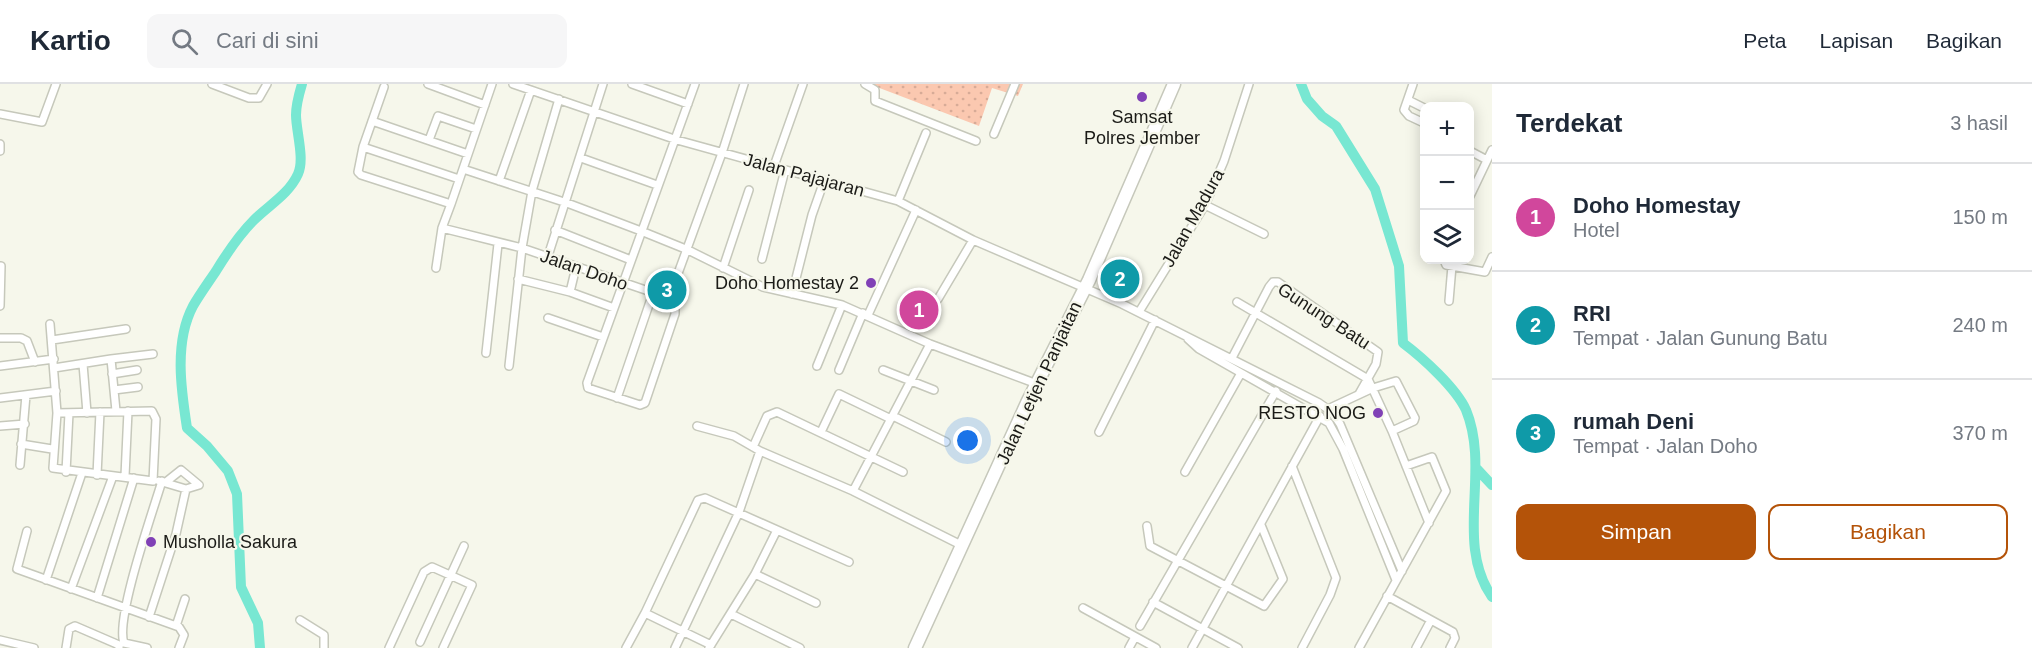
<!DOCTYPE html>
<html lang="id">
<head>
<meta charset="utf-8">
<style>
  body { margin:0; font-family:Helvetica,sans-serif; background:#f6f6f7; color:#1f2937 }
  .controls { position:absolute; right:18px; top:18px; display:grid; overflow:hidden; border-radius:12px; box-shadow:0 3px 15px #0003 }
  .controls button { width:54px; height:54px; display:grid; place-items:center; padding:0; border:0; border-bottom:2px solid #e0e1e3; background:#fff; color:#1f2937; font:30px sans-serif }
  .you { position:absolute; left:968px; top:357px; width:21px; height:21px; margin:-15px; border:4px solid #fff; border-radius:50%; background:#1a73e8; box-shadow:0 0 0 9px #1a73e833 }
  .badge { display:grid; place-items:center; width:39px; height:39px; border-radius:50%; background:#b45309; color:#fff; font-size:20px; font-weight:700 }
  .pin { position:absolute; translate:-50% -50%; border:3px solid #fff; box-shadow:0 2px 6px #0006 }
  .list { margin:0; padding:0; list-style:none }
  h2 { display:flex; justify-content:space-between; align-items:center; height:78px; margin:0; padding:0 24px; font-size:26px }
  h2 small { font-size:20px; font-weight:400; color:#747a83 }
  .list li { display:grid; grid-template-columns:39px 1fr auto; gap:18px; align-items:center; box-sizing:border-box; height:108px; padding:0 24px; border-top:2px solid #e0e1e3 }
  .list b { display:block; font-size:22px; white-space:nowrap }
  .list p { margin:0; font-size:20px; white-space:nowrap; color:#747a83 }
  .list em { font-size:20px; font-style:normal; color:#747a83 }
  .actions { display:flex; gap:12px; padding:18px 24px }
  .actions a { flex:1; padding:14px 0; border:2px solid #b45309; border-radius:12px; text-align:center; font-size:21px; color:#b45309 }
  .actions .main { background:#b45309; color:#fff }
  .icon { flex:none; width:33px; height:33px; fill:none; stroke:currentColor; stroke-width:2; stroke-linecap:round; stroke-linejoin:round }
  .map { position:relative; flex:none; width:1492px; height:564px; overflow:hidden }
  header { display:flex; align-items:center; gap:36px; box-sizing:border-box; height:84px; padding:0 30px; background:#fff; border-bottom:2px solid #e0e1e3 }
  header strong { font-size:28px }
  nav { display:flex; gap:33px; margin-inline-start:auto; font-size:21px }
  .search { width:420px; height:54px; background:#f6f6f7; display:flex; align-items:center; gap:15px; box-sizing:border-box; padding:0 21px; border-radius:12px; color:#747a83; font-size:22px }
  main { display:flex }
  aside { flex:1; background:#fff }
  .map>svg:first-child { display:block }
  .grass { fill:url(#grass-dots) }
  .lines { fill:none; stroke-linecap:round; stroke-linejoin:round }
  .river { stroke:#78e7d2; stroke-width:10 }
  .street-casing { stroke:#c6c8bb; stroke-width:10 }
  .highway-casing { stroke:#c6c8bb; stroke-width:15 }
  .street { stroke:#fff; stroke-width:7 }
  .highway { stroke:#fff; stroke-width:12 }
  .poi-dot { fill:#8041b6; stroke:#f6f7eb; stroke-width:2 }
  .labels { text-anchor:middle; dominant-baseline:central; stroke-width:4.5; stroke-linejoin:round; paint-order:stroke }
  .poi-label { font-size:18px; fill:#1b1b17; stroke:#f6f7eb; text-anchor:end }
  .street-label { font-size:18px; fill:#1b1b17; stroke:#f6f7eb }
</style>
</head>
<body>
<header>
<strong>Kartio</strong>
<div class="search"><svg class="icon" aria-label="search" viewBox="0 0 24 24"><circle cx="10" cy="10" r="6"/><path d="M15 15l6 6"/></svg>Cari di sini</div>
<nav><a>Peta</a><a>Lapisan</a><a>Bagikan</a></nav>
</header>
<main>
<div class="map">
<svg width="1492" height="564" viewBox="0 0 1492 564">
  <defs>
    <pattern id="grass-dots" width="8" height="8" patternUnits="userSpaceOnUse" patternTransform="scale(1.5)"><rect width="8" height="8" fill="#fbc8b0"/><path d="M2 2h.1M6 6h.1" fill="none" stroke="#d7ab97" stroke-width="1.8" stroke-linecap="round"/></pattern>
  </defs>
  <rect width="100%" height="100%" fill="#f6f7eb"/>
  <path class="grass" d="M869 0H1023L1018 12 992 4 979 42Z"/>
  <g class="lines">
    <path class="river" d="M1301 0 1307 15 1322 32 1336 42 1375 105 1399 182 1403 259C1423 274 1456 304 1466 326 1491 387 1454 458 1492 513
      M1477 385 1492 401
      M260 564 258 539 241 503 237 410 228 387 207 362 187 344C181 305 174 258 193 222 200 210 208 199 216 187 227 169 239 151 254 136 269 121 289 110 298 90 305 75 296 47 296 31 296 21 299 10 302 0"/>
    <g class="street-casing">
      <path id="street" d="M212 0 249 14H259L267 0
        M428 0 485 21
        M513 0 677 56 898 117 973 156 1122 220 1319 319 1332 328 1340 340 1402 487
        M632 0 688 20
        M865 0 875 6V17L976 57
        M1413 0 1404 26 1409 32 1424 39
        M384 3 363 63 358 88 361 91 451 120 492 0
        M1408 16 1424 24
        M0 30 42 38 56 0
        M372 37 468 70
        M994 50 1015 0
        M429 56 438 32 476 45
        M0 60V67
        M363 63 459 95
        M1470 67 1487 76
        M581 74 657 101
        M774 82 803 0
        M463 85 567 119 641 147 688 166 763 203 842 221 930 260 1037 300
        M499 97 531 6
        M1470 112 1492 66
        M898 117 926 49
        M451 120 442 144 522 164 669 214 722 69 744 0
        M1205 121 1264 150
        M555 146 631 176
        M548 172 603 0
        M762 175 785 86
        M1444 176 1446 181 1485 188 1492 173
        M436 184 442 144
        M723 184 749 106
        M518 195 570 208 614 224
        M570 208 576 183
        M792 210 812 131 824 97
        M669 214 675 217V230L645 319 640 321 588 304 587 299 695 0
        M938 215 973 156
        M1449 217 1452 182
        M1237 218 1368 295 1392 347 1429 439
        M0 222 1 182
        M1139 228 1205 121 1224 77 1249 0
        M868 231 916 126
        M548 234 603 253
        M50 240 57 329 53 384 153 397 156 335 152 327 57 329
        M0 254H21L27 257 35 278
        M1188 255 1199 265 1329 339 1343 365 1396 496
        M52 256 126 245
        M486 269 498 160
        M1232 274 1269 203 1273 198H1278L1378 268 1376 280 1359 310
        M111 275 153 270
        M83 280 87 329
        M0 282 54 275
        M509 282 522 164 532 107 559 15
        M817 282 842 221
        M54 284 111 275 116 327
        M839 286 863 229
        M883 286 934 306
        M112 290 137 286
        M114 306 138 303
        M0 314 56 307
        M617 314 653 209
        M1328 325 1373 304 1396 297 1415 334 1414 337 1392 347
        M893 332 946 358
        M0 342 25 340
        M697 342 734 352 760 367 853 407 963 462
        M821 348 839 310 891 335
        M1099 348 1155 236
        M21 360 52 365
        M753 363 767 332 777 328 903 388
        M20 381 26 311
        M1292 382 1336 494 1330 511 1302 564
        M66 388 69 329
        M1185 388 1241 289
        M97 391 100 328
        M125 392 128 327
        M166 398 181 386 199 401 186 405
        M853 407 930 260
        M1147 442 1150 462 1264 522 1283 495 1261 441
        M27 447 17 485 179 543 184 551 179 564
        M755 490 816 519
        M46 496 82 389
        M71 505 113 392
        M1387 512 1453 548 1455 554 1450 564
        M97 514 134 394
        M1153 518 1238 564
        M1083 524 1156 564
        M645 529 698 416 705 414 849 478
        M731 530 800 564
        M149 533 176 450 186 405 159 397
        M300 536 324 551V564
        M176 542 185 515
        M1140 542 1276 307
        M0 556 34 564
        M420 558 464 462
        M66 564 69 545 75 542 119 561V564
        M147 564 124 559C115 535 153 427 162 397
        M389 564 424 488 432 483 472 501 443 564
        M626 564 645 529 711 561
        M675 564 739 428 760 367
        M709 564 755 490 777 446
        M1129 564 1135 553
        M1192 564 1320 332
        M1359 564 1446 407 1432 373 1406 382
        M1416 564 1431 536"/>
    </g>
    <g class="highway-casing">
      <path id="highway" d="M915 564 1027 319 1089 196 1174 0"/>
    </g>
    <use href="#street" class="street"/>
    <use href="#highway" class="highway"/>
  </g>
  <g class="poi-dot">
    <circle cx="1142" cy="13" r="6"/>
    <circle cx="871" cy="199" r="6"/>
    <circle cx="1378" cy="329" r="6"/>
    <circle cx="151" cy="458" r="6"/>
  </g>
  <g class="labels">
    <g class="poi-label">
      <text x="1142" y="33" text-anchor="middle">Samsat<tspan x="1142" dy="21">Polres Jember</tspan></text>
      <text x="859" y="199">Doho Homestay 2</text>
      <text x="1366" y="329">RESTO NOG</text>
      <text x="163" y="458" text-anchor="start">Musholla Sakura</text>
    </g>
    <g class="street-label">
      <text transform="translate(804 91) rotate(15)">Jalan Pajajaran</text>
      <text transform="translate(1193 134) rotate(-61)">Jalan Madura</text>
      <text transform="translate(584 186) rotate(19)">Jalan Doho</text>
      <text transform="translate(1324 232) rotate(33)">Gunung Batu</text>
      <text transform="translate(1039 299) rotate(-65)">Jalan Letjen Panjaitan</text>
    </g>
  </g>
</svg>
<div class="controls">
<button>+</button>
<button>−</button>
<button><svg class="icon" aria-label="layers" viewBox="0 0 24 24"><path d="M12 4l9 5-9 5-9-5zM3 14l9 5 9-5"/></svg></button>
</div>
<div class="you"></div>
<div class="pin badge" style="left:919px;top:226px;background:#d1479c">1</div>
<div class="pin badge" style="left:1120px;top:195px;background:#0f9aa8">2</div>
<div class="pin badge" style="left:667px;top:206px;background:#0f9aa8">3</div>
</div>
<aside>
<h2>Terdekat<small>3 hasil</small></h2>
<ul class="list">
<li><span class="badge" style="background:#d1479c">1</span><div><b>Doho Homestay</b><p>Hotel</p></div><em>150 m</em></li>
<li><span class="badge" style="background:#0f9aa8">2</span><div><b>RRI</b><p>Tempat · Jalan Gunung Batu</p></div><em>240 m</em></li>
<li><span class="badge" style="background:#0f9aa8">3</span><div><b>rumah Deni</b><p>Tempat · Jalan Doho</p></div><em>370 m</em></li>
</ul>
<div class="actions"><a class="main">Simpan</a><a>Bagikan</a></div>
</aside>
</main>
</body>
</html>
